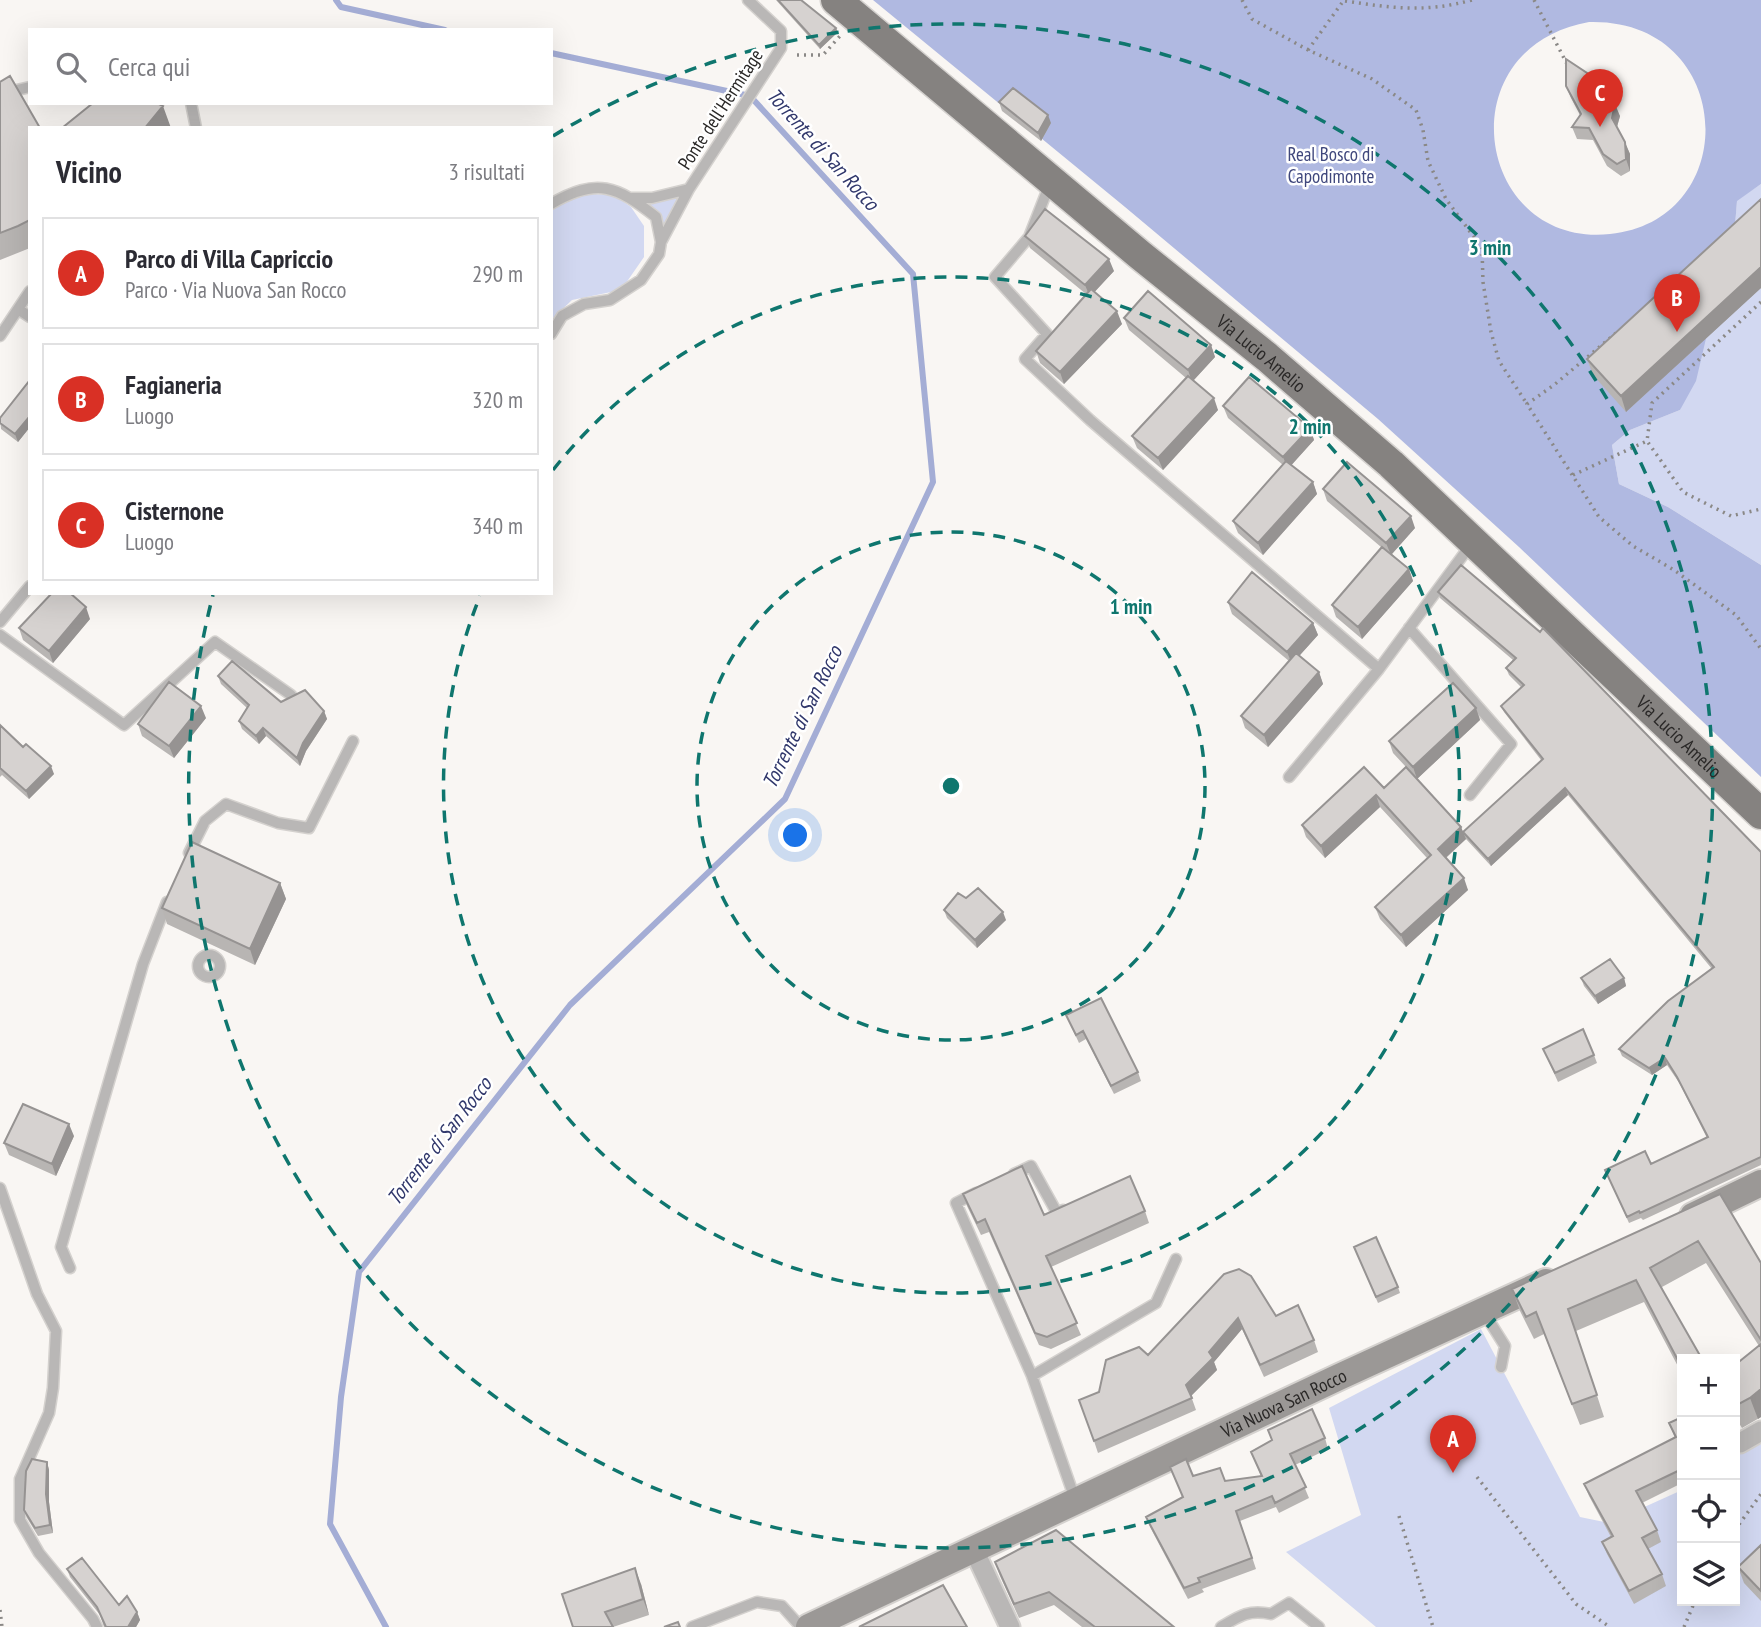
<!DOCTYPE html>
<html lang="it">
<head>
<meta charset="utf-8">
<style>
  body { margin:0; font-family:"PT Sans Narrow",sans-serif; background:#f7f7f7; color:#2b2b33 }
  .controls { position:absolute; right:21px; bottom:21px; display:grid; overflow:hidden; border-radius:0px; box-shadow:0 7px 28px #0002 }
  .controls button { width:63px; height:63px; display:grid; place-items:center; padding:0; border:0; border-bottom:2px solid #e1e1e2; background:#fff; color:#2b2b33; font:35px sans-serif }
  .you { position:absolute; left:796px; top:836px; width:24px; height:24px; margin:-18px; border:5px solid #fff; border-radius:50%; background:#1a73e8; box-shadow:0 0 0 10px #1a73e833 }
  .badge { display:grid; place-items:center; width:46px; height:46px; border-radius:50%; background:#d93025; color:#fff; font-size:23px; font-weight:700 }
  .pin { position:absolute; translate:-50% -58px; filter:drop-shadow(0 2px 4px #0008) }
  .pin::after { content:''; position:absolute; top:37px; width:24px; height:21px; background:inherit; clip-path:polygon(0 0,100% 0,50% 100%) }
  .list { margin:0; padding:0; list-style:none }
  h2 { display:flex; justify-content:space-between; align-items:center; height:91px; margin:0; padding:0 28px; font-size:30px }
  h2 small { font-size:23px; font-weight:400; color:#7c7c81 }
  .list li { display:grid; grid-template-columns:46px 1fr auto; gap:21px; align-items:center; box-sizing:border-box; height:112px; margin:0 14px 14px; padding:0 14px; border:2px solid #e1e1e2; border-radius:0px }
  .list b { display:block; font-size:26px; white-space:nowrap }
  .list p { margin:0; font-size:23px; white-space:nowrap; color:#7c7c81 }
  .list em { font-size:23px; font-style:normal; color:#7c7c81 }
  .icon { flex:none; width:38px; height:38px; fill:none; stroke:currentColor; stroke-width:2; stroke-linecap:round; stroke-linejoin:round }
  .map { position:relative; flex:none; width:1761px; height:1627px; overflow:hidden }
  .search { position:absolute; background:#fff; box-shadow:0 7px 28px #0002; left:28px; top:28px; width:525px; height:77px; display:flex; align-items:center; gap:18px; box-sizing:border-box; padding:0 24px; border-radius:0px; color:#7c7c81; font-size:26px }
  .panel { position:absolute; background:#fff; box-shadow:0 7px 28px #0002; left:28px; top:126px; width:525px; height:469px; border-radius:0px }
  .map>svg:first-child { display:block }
  .green { fill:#d2d8f1 }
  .forest { fill:#b0b9e1; fill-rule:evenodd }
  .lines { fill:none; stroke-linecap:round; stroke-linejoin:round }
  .stream { stroke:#a4add5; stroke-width:6 }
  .lane-casing { stroke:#d4d1ce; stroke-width:13 }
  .street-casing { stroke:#d4d1ce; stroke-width:23 }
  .secondary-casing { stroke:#d4d1ce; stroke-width:30 }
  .primary-casing { stroke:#d4d1ce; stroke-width:33 }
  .path { stroke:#8a8886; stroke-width:3.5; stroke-dasharray:2 5; stroke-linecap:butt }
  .lane { stroke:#b9b7b6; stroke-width:10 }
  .street { stroke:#b9b7b6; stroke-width:19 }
  .secondary { stroke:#9b9896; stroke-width:26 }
  .primary { stroke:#858280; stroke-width:30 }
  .wall { fill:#b8b5b3 }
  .shaded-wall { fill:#969392 }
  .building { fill:#d6d2d0; stroke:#969392; stroke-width:2 }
  .ring { fill:none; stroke:#0f766e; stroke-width:3.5; stroke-dasharray:12 9 }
  .labels { text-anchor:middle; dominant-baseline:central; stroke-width:5; stroke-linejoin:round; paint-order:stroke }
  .street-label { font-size:19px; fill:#2a2827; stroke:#fff }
  .park-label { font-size:19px; fill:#3f477c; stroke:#fff }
  .water-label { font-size:21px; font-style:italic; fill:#31386c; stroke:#fff }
  .centre { fill:#0f766e; stroke:#fff; stroke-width:3.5 }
  .ring-label { font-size:21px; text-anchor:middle; font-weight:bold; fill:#0f766e; stroke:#fff; stroke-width:5; stroke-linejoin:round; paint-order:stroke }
</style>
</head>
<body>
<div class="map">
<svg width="1761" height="1627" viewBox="0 0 1761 1627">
  <rect width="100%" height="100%" fill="#f9f6f3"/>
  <path class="green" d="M1761 184V565L1668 507 1619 484 1612 445 1630 430 1680 410 1712 313 1731 275 1737 200Z
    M683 193 662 231 639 201Z
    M591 194 614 195 631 207 644 226V257L626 283 616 291 572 300 551 320V212L566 199Z
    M1481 1329 1580 1517 1609 1523 1682 1490V1601H1735V1456L1761 1444V1627H1376L1286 1552 1361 1515 1329 1408Z"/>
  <path class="forest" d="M873 0H1761V184L1737 201 1731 275 1712 313 1696 381 1680 410 1630 430 1612 445 1619 484 1668 507 1761 565V777L1519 547 1378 419 1125 207ZM1589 22C1737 18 1744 221 1610 234 1476 248 1444 48 1589 22Z"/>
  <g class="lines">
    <path class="stream" d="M336 0 341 7 445 30
      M386 1627 330 1524 341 1397 359 1272 570 1005 785 799 933 482 913 274 750 96 551 53"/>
    <g class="lane-casing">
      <path id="lane" d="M0 94 30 87
        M191 103 196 128
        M1049 186 1029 237 995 277 1047 334 1025 359 1090 420 1379 669
        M632 198H652L689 189
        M551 204C597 177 617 186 656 217L661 242
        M18 309 30 317
        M551 334 562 316 584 304 610 300 641 280 659 254 661 242 689 189 781 48V31L748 0
        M0 336 30 291
        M0 622 30 586
        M1409 628 1511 744 1470 795
        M0 635 124 725 215 642 291 695
        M1289 777 1379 669 1472 543
        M189 853 205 821 226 804 278 823 309 828 353 741
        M198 966a11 11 0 1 1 22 0a11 11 0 1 1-22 0Z
        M1014 1174 1031 1166 1057 1213 1063 1210
        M0 1188 37 1294 56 1331 53 1388 49 1413 20 1479V1520L39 1553 93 1619 97 1627
        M976 1193 956 1203 1032 1376
        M70 1268 61 1247 143 964 167 902
        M1483 1311 1505 1346 1501 1367
        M1075 1499 1032 1376 1156 1303 1176 1259
        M692 1627 757 1602 782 1606 801 1627
        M1221 1627C1239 1616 1249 1609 1271 1614L1289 1603 1319 1627"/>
    </g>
    <g class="street-casing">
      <path id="street" d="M1740 1443 1761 1431
        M974 1550 1010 1627"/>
    </g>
    <g class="secondary-casing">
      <g id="secondary">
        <path d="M1693 1216 1761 1183"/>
        <path id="s1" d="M809 1627 1339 1377 1546 1282"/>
      </g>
    </g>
    <g class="primary-casing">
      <g id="primary">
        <path id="s2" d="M836 0 1140 255 1267 357 1391 464 1761 814"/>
      </g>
    </g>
    <path class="path" d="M1242 0 1252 19 1308 50 1372 79 1416 110 1423 130 1428 161 1446 199 1482 248 1483 282 1491 332 1499 361 1527 404
      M1534 0 1567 64
      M1345 1C1392 8 1425 13 1472 0
      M1308 50 1344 0
      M797 55H823L840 36
      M1761 302 1652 403 1647 441 1683 492 1731 516 1761 509
      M1616 333 1554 385 1527 404 1599 517 1633 546 1674 570 1736 615 1761 649
      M1573 475 1647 441
      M1477 1477 1576 1604 1610 1627
      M1399 1516 1433 1627
      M1735 1530 1761 1494
      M0 1610 2 1627
      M1684 1627 1695 1601"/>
    <use href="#lane" class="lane"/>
    <use href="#street" class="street"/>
    <use href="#secondary" class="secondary"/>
    <use href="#primary" class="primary"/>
  </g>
  <path class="wall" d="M776 0H801L838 32 820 49Z
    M0 82 30 128V248L0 260Z
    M1566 86 1602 102 1620 116 1617 127 1630 154V171L1621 176 1607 166 1593 140 1577 139 1572 127 1580 115 1571 98Z
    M999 102 1051 123 1041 141 1002 111Z
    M1761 199V288L1626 412 1593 375 1587 359Z
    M1025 236 1114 271 1094 292 1122 324 1064 384 1040 363 1036 351 1086 294 1030 248Z
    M1124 318 1211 345 1215 357 1193 381 1218 410 1163 470 1137 448 1132 436 1186 378 1129 330Z
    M30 380V427L18 442 1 429 0 418Z
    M1223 406 1310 428 1314 440 1291 465 1313 482 1317 494 1263 555 1238 533 1233 521 1283 465 1228 418Z
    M1323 489 1415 528 1392 554 1409 569 1413 581 1362 639 1336 617 1332 605 1381 547 1327 501Z
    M1438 592 1761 852V1165L1643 1220 1641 1218 1629 1223 1605 1170 1651 1164 1707 1138 1680 1084 1667 1065 1652 1075 1622 1056 1619 1049 1712 969 1568 795 1491 866 1466 839 1446 858 1468 890 1406 947 1380 919 1375 907 1427 858 1380 807 1325 858 1306 837 1302 825 1384 788 1406 767 1393 753 1389 741 1476 708 1480 720 1417 779 1461 827 1463 832 1541 760 1504 712 1501 706 1521 687 1509 675 1506 668 1513 660 1440 598Z
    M1228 602 1313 623 1318 635 1299 656 1319 672 1323 684 1268 747 1245 728 1241 716 1289 661 1232 614Z
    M90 619 53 663 23 640 19 628Z
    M218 676 281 702 324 711 327 719 306 751 300 766 266 736 259 744 242 729 239 721 247 708 221 684Z
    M206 718 174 758 142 736 138 724Z
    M0 725 54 774 29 799 2 775 0 777Z
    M280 883 286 899 255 965 167 924 162 908Z
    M966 898 1006 920 977 948 947 918 944 910Z
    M1581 978H1624L1626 986 1598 1004 1584 986Z
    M1066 1015 1138 1072 1141 1081 1114 1094 1086 1039 1079 1043Z
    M1543 1049 1594 1055 1597 1063 1558 1082Z
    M74 1136 56 1176 9 1155 4 1143Z
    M963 1194 1044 1215 1145 1211 1149 1223 1051 1267 1081 1335 1051 1349 1039 1345 989 1232 981 1235 967 1206Z
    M1720 1194 1761 1263V1417L1742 1428 1735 1417V1365L1759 1346 1706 1263 1662 1287 1682 1359V1374L1644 1302 1576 1331 1604 1417 1580 1425 1544 1334 1534 1339 1520 1311 1512 1289Z
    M1356 1252 1398 1287 1400 1293 1378 1303Z
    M1224 1274 1276 1316 1314 1340 1318 1352 1264 1377 1242 1329 1214 1362 1217 1370 1191 1396 1196 1410 1098 1453 1094 1441 1099 1392 1148 1355Z
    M1682 1417V1483L1642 1503 1657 1530 1661 1542 1648 1549 1662 1574 1666 1586 1634 1604 1607 1554 1602 1542 1611 1537 1589 1496 1584 1484 1675 1438 1669 1423Z
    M1325 1438 1328 1449 1295 1465 1309 1498 1279 1513 1276 1507 1240 1521 1256 1569 1202 1589 1204 1592 1188 1599 1150 1527 1146 1517 1183 1498 1193 1476 1225 1481 1261 1476 1251 1452Z
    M47 1462 49 1470V1502L53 1533 38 1536 27 1518 24 1510Z
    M1761 1545V1601L1744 1583 1738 1567Z
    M995 1562 1174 1627H1082L1054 1605 1019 1618 1000 1576Z
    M67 1569 119 1605 137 1612 140 1620 136 1627H104L100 1615 70 1577Z
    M641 1584 649 1615 613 1627H573Z"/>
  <path class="shaded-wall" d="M836 28 838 32 820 49 819 45Z
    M1615 104 1620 116 1616 130 1612 118Z
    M163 106 171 128H145Z
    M1048 115 1051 123 1041 141 1038 133Z
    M1625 142 1630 154V171L1626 159Z
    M1109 259 1114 271 1090 297 1085 285Z
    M1761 267V288L1626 412 1621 396Z
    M1117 311 1122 324 1064 384 1060 372Z
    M1211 345 1215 357 1192 382 1188 370Z
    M1214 398 1218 410 1163 470 1158 458Z
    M30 416V427L18 442 15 434Z
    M1310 428 1314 440 1288 469 1283 457Z
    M1313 482 1317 494 1263 555 1258 543Z
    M1411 516 1415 528 1391 555 1386 543Z
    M1409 569 1413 581 1362 639 1358 627Z
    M86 607 90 619 53 663 49 651Z
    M1313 623 1318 635 1292 664 1287 652Z
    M1319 672 1323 684 1268 747 1264 735Z
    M201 706 206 718 174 758 169 746Z
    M1476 708 1480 720 1417 779 1413 767Z
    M324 711 327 719 306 751 300 766 297 758 303 743Z
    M263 728 266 736 259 744 256 736Z
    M51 766 54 774 29 799 26 791Z
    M1565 788 1568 795 1491 866 1488 859Z
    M1376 795 1380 807 1325 858 1321 846Z
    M1461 827 1466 839 1442 861 1438 849Z
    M1464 878 1468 890 1406 947 1401 935Z
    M280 883 286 899 255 965 250 949Z
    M1003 912 1006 920 977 948 975 940Z
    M1624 978 1626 986 1598 1004 1595 996Z
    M1665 1058 1667 1065 1652 1075 1649 1068Z
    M69 1124 74 1136 56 1176 52 1164Z
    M1238 1318 1242 1329 1214 1362 1217 1370 1190 1397 1186 1385 1209 1352Z
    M1761 1389V1417L1758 1419 1750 1398Z
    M47 1462 49 1470V1502L53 1533 50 1525 46 1494Z
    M635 1568 641 1584 649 1615 643 1599Z
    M137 1612 140 1620 136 1627H128Z"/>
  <path class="building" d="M778 0H801L836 28 819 45Z
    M1566 59 1587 73 1602 102 1615 104 1612 118 1625 142 1626 159 1617 164 1603 154 1589 128 1572 127 1581 114 1566 86Z
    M10 76 40 128H30V220L18 226 0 233V82Z
    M1013 88 1048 115 1038 133 999 102Z
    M93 103H157L163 106 145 128H62Z
    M1761 199V267L1621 396 1587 359Z
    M1045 209 1109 259 1085 285 1025 236Z
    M1091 289 1117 311 1060 372 1036 351Z
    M1148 291 1211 345 1188 370 1124 318Z
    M1188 376 1214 398 1158 458 1132 436Z
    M1249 377 1310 428 1283 457 1223 406Z
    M30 380V416L15 434 0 423V418Z
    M1286 461 1313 482 1258 543 1233 521Z
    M1347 462 1411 516 1386 543 1323 489Z
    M1382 547 1409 569 1358 627 1332 605Z
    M1461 565 1540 632 1543 628 1761 852V1157L1640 1213 1639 1211 1627 1217 1605 1170 1645 1151 1651 1164 1708 1137 1677 1077 1665 1058 1649 1068 1619 1049 1668 1001 1714 967 1565 788 1488 859 1463 832 1543 759 1501 706 1524 685 1506 668 1516 658 1438 592Z
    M1252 572 1313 623 1287 652 1228 602Z
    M52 593H70L86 607 49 651 19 628Z
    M1296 653 1319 672 1264 735 1241 716Z
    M232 661 281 702 305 690 324 711 303 743 297 758 263 728 256 736 239 721 249 705 218 676Z
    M169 682 201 706 169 746 138 724Z
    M1453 683 1476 708 1413 767 1389 741Z
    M0 725 23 747 26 744 51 766 26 791 0 768Z
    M1364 767 1384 788 1406 767 1461 827 1438 849 1464 878 1401 935 1375 907 1431 855 1376 795 1321 846 1302 825Z
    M192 842 280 883 250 949 162 908Z
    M978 888 1003 912 975 940 944 910 958 893 966 898Z
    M1610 959 1624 978 1595 996 1581 978Z
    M1101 998 1138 1072 1111 1086 1083 1031 1076 1035 1066 1015Z
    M1583 1029 1594 1055 1555 1073 1543 1049Z
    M23 1104 69 1124 52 1164 4 1143Z
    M1022 1166 1044 1215 1130 1176 1145 1211 1046 1256 1077 1323 1047 1337 1035 1333 985 1219 977 1223 963 1194Z
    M1720 1194 1761 1263V1340L1698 1241 1650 1268 1702 1359H1682V1368L1636 1280 1568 1309 1597 1395 1572 1404 1536 1312 1526 1317 1512 1289Z
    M1376 1237 1398 1287 1376 1297 1354 1247Z
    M1239 1269 1251 1276 1276 1316 1298 1305 1314 1340 1260 1365 1238 1318 1209 1352 1213 1358 1186 1385 1192 1398 1094 1441 1079 1400 1099 1392 1106 1360 1139 1347 1148 1355 1224 1274Z
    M1761 1344V1389L1750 1398 1735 1406V1365Z
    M1312 1409 1325 1438 1290 1454 1306 1487 1275 1503 1272 1496 1236 1511 1252 1558 1198 1578 1200 1582 1184 1588 1146 1517 1183 1497 1170 1467 1186 1459 1193 1476 1220 1468 1225 1481 1262 1476 1251 1452 1272 1440 1268 1430Z
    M1682 1417V1469L1636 1491 1657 1530 1642 1538 1662 1574 1629 1591 1602 1542 1613 1536 1584 1484 1676 1437 1669 1423Z
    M32 1459 47 1462 46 1494 50 1525 35 1528 24 1510 26 1471Z
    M1056 1530 1174 1627H1095L1049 1592 1014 1604 995 1562Z
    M1761 1545V1591L1738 1567Z
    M82 1558 119 1605 127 1596 137 1612 128 1627H106L97 1607 67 1569Z
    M635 1568 643 1599 605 1612 613 1627H573L562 1594Z
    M943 1585 967 1627H859Z
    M678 1622 680 1627H664Z"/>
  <g class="ring">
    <circle cx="951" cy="786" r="254"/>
    <path d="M553 470A508 508 0 1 1 480 596"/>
    <path d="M553 136A762 762 0 1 1 213 595"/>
  </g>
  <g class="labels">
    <g class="street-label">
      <text transform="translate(720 109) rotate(-57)">Ponte dell'Hermitage</text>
      <text stroke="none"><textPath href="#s2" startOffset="553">Via Lucio Amelio</textPath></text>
      <text stroke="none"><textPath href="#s2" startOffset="1120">Via Lucio Amelio</textPath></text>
      <text stroke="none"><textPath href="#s1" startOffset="525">Via Nuova San Rocco</textPath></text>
    </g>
    <g class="park-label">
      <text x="1331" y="154">Real Bosco di<tspan x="1331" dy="22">Capodimonte</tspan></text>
    </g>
    <g class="water-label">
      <text transform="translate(823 149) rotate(48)">Torrente di San Rocco</text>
      <text transform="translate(802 717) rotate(-64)">Torrente di San Rocco</text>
      <text transform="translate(439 1141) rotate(-52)">Torrente di San Rocco</text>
    </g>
  </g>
  <circle cx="951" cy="786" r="10" class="centre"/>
  <g class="ring-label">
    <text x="1490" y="255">3 min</text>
    <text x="1310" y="434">2 min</text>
    <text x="1131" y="614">1 min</text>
  </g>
</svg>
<div class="controls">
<button>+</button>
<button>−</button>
<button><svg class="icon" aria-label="locate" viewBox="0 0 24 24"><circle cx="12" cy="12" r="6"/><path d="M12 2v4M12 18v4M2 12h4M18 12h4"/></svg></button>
<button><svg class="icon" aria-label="layers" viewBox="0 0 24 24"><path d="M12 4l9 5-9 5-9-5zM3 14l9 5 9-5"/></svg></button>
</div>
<div class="you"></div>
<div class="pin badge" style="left:1453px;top:1473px">A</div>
<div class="pin badge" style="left:1677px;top:332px">B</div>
<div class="pin badge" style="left:1600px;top:127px">C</div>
<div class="search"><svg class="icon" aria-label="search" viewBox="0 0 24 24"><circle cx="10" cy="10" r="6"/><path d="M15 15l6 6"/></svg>Cerca qui</div>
<section class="panel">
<h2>Vicino<small>3 risultati</small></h2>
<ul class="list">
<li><span class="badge">A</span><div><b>Parco di Villa Capriccio</b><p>Parco · Via Nuova San Rocco</p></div><em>290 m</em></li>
<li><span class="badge">B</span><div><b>Fagianeria</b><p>Luogo</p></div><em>320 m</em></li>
<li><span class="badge">C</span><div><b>Cisternone</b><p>Luogo</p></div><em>340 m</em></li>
</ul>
</section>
</div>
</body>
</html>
